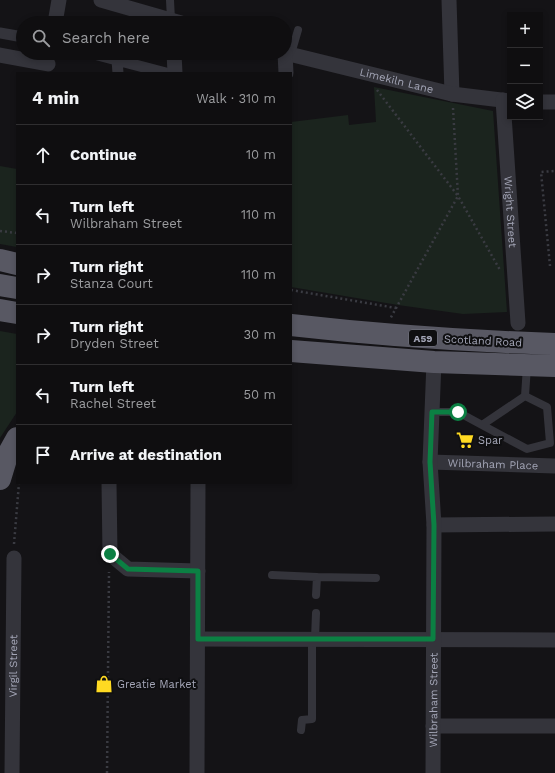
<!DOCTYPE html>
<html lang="en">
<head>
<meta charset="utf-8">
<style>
  body { margin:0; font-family:"Work Sans",sans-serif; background:#181719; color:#f1f3f6 }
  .controls { position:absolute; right:12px; top:12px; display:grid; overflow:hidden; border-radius:0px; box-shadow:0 2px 6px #0003 }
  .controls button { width:36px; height:36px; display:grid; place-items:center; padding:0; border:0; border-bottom:1px solid #2f2e30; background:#0f0e10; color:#f1f3f6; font:20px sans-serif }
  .stop { position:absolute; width:12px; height:12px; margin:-9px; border:3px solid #0b8043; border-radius:50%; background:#fff }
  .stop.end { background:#0b8043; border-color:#fff; box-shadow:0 1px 4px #0008 }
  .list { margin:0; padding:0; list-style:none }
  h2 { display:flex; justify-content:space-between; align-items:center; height:52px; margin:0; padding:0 16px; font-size:17px }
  h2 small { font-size:13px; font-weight:400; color:#9b9c9f }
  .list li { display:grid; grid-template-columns:26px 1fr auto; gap:12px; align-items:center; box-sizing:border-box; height:60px; padding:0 16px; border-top:1px solid #2f2e30 }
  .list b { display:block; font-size:15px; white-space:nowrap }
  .list p { margin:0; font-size:13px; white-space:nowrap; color:#9b9c9f }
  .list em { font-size:13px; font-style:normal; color:#9b9c9f }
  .icon { flex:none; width:22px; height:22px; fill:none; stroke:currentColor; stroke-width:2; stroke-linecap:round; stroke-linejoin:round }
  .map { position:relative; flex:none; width:555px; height:773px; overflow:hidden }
  .search { position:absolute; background:#0f0e10; box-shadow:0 2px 6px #0003; left:16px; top:16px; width:276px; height:44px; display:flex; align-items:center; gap:10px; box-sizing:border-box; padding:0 14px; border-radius:22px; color:#9b9c9f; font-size:15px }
  .panel { position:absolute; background:#0f0e10; box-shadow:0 2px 6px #0003; left:16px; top:72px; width:276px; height:412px; border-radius:0px }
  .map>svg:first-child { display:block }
  .green { fill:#1b241e }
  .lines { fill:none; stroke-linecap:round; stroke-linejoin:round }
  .path { stroke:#3a3b42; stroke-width:2.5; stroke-dasharray:2 3; stroke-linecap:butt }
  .service { stroke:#34343b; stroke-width:8 }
  .pedestrian { stroke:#34343b; stroke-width:11 }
  .minor { stroke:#34343b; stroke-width:15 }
  .trunk { stroke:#585863; stroke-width:22 }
  .route { stroke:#0b8043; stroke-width:5 }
  .labels { text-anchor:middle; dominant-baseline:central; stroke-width:4; stroke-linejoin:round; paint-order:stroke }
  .shield { fill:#0f0f11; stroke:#777985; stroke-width:1 }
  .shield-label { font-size:10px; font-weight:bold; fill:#a4a6b7 }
  .street-label { font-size:11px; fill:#a4a6b7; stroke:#0f0f11 }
  .poi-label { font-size:11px; fill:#a4a6b7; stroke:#0f0f11; text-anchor:start }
</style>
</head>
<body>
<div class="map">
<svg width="555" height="773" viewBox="0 0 555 773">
  <rect width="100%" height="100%" fill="#141316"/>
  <path class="green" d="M374 87 493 111 507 312 463 314 398 305 291 287V122L348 115 349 125 376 122Z
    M0 166 17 169V247L0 244Z
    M0 331 17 334V412L0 438Z"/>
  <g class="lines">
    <path class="path" d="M377 90 458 196 390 319
      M453 108 458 196 500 270
      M0 231 17 233
      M550 266 541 172 555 171
      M291 290 396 308
      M14 544 19 483
      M107 773 109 572"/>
    <path class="service" d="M170 0 171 20
      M291 54 298 30
      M432 412H458L482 425 525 396 527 366
      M482 425 527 449 550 443 547 407 525 396
      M272 575 317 577 316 595
      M317 577 376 578
      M315 639 316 613
      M301 730 302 720 312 719V639"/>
    <path class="pedestrian" d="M0 33 23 37
      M90 53 166 73
      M117 60 118 73"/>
    <g class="minor">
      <path d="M101 0 181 23"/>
      <path d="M449 0 452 94"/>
      <path d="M55 23 59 0"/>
      <path d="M174 53 175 73"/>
      <path id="s1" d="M285 53 452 94 510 101"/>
      <path d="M285 53 286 73"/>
      <path d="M0 55 48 64"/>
      <path id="s2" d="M503 100 518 323"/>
      <path d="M540 102H555"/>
      <path id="s3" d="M430 462 555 466"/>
      <path d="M109 483 110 554 128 569 198 571"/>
      <path d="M434 525 555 524"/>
      <path d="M198 639 555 640"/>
      <path d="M433 726H555"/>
      <path id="s4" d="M12 773 14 558"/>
      <path d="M197 773 198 483"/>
      <path id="s5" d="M433 773 434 525 430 462 434 362"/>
    </g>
    <path class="trunk" d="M0 260 17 264
      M0 285 17 288
      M0 310 17 313
      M291 325C379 335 467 341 555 344
      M291 351 434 362 555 366
      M0 479 7 456 17 438"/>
  </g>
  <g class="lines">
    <path class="route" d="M110 554 128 569 198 571V639H433L434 525 430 462 432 412H458"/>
  </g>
  <defs>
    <g id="supermarket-bare" transform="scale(1.38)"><path d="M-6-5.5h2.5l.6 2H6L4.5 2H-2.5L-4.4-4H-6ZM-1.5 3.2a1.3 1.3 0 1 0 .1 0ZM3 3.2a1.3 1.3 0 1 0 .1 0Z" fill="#ffda22" stroke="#0f0f11" stroke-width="2.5" paint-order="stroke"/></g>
    <g id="shop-bare" transform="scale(1.38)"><path d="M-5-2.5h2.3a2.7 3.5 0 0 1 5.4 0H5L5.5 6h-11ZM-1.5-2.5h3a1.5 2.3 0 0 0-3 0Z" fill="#ffda22" stroke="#0f0f11" stroke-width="2.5" paint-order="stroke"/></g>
  </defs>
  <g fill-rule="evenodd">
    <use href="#supermarket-bare" x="465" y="440"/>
    <use href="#shop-bare" x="104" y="684"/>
  </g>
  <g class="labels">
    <rect class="shield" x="409" y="330" width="28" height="16" rx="3"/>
    <g class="shield-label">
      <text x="423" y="338">A59</text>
    </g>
    <g class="street-label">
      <text stroke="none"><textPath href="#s1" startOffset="115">Limekiln Lane</textPath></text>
      <text stroke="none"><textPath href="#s2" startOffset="112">Wright Street</textPath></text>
      <text transform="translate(483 341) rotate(3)">Scotland Road</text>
      <text stroke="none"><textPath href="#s3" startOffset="63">Wilbraham Place</textPath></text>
      <text stroke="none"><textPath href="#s4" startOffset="107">Virgil Street</textPath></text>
      <text stroke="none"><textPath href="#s5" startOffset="73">Wilbraham Street</textPath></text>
    </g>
    <g class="poi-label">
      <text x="478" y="440">Spar</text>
      <text x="117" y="684">Greatie Market</text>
    </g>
  </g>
</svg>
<div class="controls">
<button>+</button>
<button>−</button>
<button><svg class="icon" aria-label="layers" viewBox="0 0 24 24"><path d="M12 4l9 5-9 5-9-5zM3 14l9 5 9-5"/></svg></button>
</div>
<div class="stop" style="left:458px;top:412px"></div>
<div class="stop end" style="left:110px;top:554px"></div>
<div class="search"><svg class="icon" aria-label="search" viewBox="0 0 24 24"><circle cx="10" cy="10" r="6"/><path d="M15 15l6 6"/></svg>Search here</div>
<section class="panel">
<h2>4 min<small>Walk · 310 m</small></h2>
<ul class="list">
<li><svg class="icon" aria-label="ahead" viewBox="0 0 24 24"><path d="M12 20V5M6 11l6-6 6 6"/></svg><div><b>Continue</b></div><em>10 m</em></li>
<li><svg class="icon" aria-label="left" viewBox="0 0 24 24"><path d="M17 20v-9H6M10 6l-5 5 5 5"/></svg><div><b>Turn left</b><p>Wilbraham Street</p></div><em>110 m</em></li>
<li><svg class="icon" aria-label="right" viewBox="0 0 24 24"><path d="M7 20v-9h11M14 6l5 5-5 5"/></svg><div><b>Turn right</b><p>Stanza Court</p></div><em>110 m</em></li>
<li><svg class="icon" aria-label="right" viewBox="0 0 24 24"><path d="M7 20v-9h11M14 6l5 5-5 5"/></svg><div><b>Turn right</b><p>Dryden Street</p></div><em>30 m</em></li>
<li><svg class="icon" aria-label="left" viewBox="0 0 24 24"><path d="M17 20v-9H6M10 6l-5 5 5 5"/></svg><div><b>Turn left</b><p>Rachel Street</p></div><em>50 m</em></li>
<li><svg class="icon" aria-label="arrive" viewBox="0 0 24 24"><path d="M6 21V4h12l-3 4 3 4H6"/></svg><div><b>Arrive at destination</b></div></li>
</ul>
</section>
</div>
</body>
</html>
